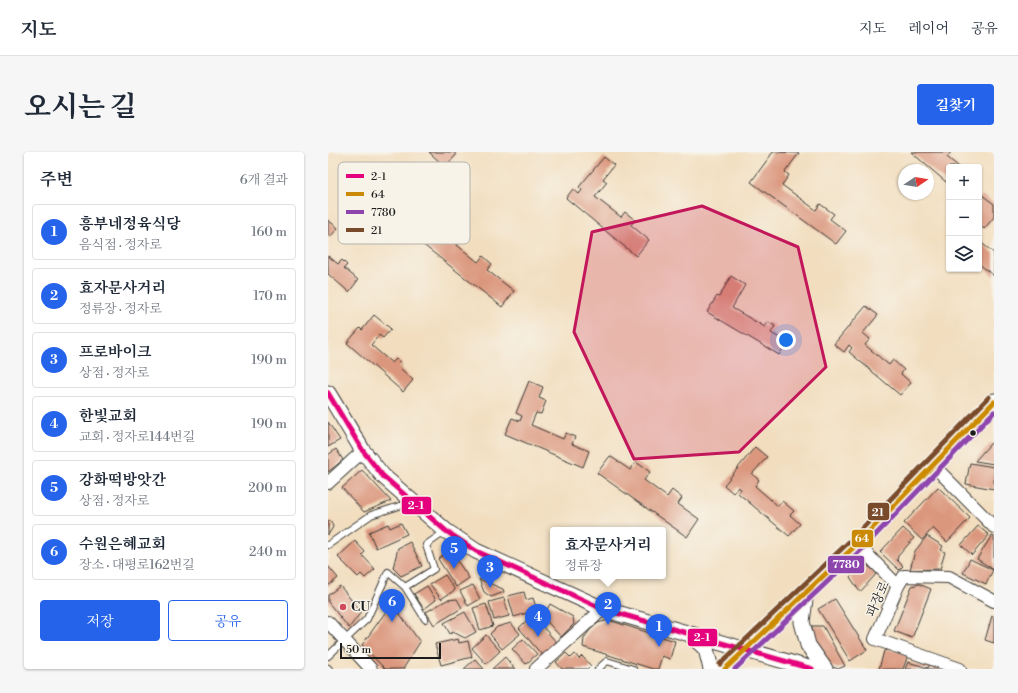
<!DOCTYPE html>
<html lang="ko">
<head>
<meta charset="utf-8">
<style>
  body { margin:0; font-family:"Libre Bodoni","Noto Serif KR",serif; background:#f6f6f7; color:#1f2937 }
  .controls { position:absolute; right:12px; top:12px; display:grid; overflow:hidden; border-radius:4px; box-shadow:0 1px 3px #0004 }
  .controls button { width:36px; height:36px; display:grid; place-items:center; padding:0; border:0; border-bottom:1px solid #e0e1e3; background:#fff; color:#1f2937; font:20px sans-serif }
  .compass { position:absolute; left:570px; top:12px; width:36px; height:36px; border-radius:50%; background:#fff; box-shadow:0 1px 3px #0004; rotate:78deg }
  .scale { position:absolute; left:12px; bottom:10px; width:101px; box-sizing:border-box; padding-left:4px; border:2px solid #1c1c1c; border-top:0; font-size:11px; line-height:14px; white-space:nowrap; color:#1c1c1c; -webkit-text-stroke:3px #f7f3e8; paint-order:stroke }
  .you { position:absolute; left:458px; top:188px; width:14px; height:14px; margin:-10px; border:3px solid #fff; border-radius:50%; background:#1a73e8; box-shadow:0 0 0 6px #1a73e833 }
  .badge { display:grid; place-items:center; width:26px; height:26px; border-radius:50%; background:#2563eb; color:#fff; font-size:13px; font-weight:700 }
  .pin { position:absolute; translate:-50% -33px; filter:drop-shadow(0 1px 2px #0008) }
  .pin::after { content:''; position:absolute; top:21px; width:14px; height:12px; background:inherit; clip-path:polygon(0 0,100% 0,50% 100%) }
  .popup { position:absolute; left:222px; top:375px; width:116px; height:52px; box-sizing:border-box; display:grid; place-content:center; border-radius:4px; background:#fff; filter:drop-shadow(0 1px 3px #0005); font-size:13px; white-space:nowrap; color:#747a83 }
  .popup b { font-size:15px; color:#1f2937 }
  .popup::after { content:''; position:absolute; left:50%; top:100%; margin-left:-8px; border:8px solid transparent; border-top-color:#fff }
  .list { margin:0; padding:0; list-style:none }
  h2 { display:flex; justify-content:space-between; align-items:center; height:52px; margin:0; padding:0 16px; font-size:17px }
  h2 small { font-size:13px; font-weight:400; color:#747a83 }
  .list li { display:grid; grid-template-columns:26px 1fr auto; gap:12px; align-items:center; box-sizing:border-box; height:56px; margin:0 8px 8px; padding:0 8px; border:1px solid #e0e1e3; border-radius:4px }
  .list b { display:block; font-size:15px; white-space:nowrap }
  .list p { margin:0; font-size:13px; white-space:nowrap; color:#747a83 }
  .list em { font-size:13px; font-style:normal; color:#747a83 }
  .actions { display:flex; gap:8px; padding:12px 16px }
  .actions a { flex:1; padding:9px 0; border:1px solid #2563eb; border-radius:4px; text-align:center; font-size:14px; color:#2563eb }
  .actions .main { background:#2563eb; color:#fff }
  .icon { flex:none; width:22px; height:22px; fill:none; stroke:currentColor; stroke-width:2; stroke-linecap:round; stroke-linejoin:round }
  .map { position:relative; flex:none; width:666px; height:517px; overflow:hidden; border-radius:4px }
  header { display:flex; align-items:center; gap:24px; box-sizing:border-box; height:56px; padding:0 20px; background:#fff; border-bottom:1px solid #e0e1e3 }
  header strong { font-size:19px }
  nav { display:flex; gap:22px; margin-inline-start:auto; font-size:14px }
  .intro { display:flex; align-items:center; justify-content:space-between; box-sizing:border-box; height:96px; padding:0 24px }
  h1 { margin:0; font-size:28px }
  .button { padding:10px 18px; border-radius:4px; background:#2563eb; color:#fff; font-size:14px; font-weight:700 }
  main { display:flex; gap:24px; padding:0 24px }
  aside { flex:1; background:#fff; border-radius:4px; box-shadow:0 1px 3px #0004 }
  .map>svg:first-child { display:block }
  .building { fill:#db977e }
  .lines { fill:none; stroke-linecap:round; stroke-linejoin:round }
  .service-casing { stroke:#3c3934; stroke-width:8 }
  .minor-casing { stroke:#3c3934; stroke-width:14 }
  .tertiary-casing { stroke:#3c3934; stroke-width:17 }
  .secondary-casing { stroke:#3c3934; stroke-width:19 }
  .service { stroke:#fff; stroke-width:6 }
  .minor { stroke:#fff; stroke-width:12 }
  .tertiary { stroke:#fff; stroke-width:15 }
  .secondary { stroke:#fff; stroke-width:17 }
  .bus-1-casing { stroke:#f7f3e8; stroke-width:8 }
  .bus-2-casing { stroke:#f7f3e8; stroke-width:8 }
  .bus-3-casing { stroke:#f7f3e8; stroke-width:8 }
  .bus-4-casing { stroke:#f7f3e8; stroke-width:8 }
  .bus-1 { stroke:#e5007d; stroke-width:5 }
  .bus-2 { stroke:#cb8a06; stroke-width:5 }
  .bus-3 { stroke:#8e44ad; stroke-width:5 }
  .bus-4 { stroke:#7a4b2a; stroke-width:5 }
  .marked { fill:#c2185b; fill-opacity:0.2; stroke:#c2185b; stroke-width:3; stroke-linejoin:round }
  .bus-dot { fill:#1c1c1c; stroke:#f7f3e8; stroke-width:1.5 }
  .poi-dot { fill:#d1495b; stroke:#f7f3e8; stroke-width:1.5 }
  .labels { text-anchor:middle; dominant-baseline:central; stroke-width:3; stroke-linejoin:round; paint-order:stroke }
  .street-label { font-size:13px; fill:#1c1c1c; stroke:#f7f3e8 }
  .poi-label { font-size:13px; font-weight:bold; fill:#1c1c1c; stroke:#f7f3e8; text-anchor:start }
  .key { fill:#f7f3e8; stroke:#b5b2ab; stroke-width:1 }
  .key-label { font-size:11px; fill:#1c1c1c }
  .line-badge { stroke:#f7f3e8; stroke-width:1.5 }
  .badge-label { font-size:11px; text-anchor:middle; font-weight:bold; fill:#fff }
</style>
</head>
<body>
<header>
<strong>지도</strong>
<nav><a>지도</a><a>레이어</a><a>공유</a></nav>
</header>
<div class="intro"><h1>오시는 길</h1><a class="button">길찾기</a></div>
<main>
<aside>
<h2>주변<small>6개 결과</small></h2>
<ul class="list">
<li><span class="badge">1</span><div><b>흥부네정육식당</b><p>음식점 · 정자로</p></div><em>160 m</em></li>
<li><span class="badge">2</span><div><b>효자문사거리</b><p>정류장 · 정자로</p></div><em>170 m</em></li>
<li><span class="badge">3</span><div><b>프로바이크</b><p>상점 · 정자로</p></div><em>190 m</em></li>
<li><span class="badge">4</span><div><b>한빛교회</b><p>교회 · 정자로144번길</p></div><em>190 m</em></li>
<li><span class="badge">5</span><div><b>강화떡방앗간</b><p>상점 · 정자로</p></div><em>200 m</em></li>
<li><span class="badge">6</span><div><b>수원은혜교회</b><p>장소 · 대평로162번길</p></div><em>240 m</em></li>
</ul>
<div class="actions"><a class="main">저장</a><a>공유</a></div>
</aside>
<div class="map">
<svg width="666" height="517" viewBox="0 0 666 517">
  <rect width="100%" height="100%" fill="#f7f3e8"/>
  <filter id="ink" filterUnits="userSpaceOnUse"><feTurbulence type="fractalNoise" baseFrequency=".025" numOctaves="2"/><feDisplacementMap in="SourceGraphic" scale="8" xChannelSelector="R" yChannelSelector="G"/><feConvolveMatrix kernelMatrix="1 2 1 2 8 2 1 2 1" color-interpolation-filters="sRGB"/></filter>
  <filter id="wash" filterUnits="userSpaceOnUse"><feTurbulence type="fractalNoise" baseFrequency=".012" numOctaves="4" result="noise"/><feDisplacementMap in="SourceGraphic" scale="16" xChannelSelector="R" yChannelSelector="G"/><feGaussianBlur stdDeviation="0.9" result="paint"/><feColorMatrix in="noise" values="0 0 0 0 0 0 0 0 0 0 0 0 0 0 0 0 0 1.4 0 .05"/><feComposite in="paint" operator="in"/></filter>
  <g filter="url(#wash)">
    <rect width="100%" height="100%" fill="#f2debf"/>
    <g id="blocks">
      <path class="building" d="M101 0H126L128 3 117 15Z
        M445 0 471 1 457 20 461 23 454 33 488 58 492 52 506 62 502 67 518 79 508 92 423 30Z
        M583 0H623L619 5 631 15H621V26L618 30Z
        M276 5 286 13 275 27 279 30 267 45 293 65 297 60 307 68 303 73 321 88 308 104 238 46 245 37 251 42 254 38 251 35Z
        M654 43 666 52V65L656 77 651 72V47Z
        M119 54 127 61 118 73 125 79 119 85 150 110 155 104 164 112 159 118 186 139 174 155 88 87 97 76 103 81 105 79 101 76Z
        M0 68 10 76 2 85 0 83Z
        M651 89 666 101V124L651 112Z
        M0 104 10 112 14 108 19 113 16 116 30 128 21 140 0 122Z
        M403 124 417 133 404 156 437 175 440 170 447 174 443 181 459 190 451 203 379 160 389 144 391 145Z
        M538 154 550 163 535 181 542 187 537 193 561 213 565 208 576 218 573 222 583 231 572 243 521 200 524 196 521 193 516 200 506 192Z
        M46 163 63 177 55 186 51 183 43 193 64 211 68 207 74 212 72 216 85 228 75 240 19 191 32 176 34 178Z
        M201 229 215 235 211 246 218 249 213 262 208 261 203 273 235 287 238 281 247 285 244 292 261 299 255 315 177 282 184 266 192 269 194 264 188 261Z
        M0 270 12 288 0 295Z
        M663 291 666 292V312L647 309Z
        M427 295 439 305 424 322 431 328 427 334 450 354 454 349 466 359 462 363 472 372 461 384 410 341 413 337 410 335 405 341 396 333Z
        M8 297 15 308 0 320V303Z
        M282 304 302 318 308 310 322 320 316 328 339 345 344 338 354 346 350 352 371 367 359 385 269 321Z
        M642 311 666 315V337L638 332Z
        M34 318 63 349 36 360 14 336Z
        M610 335 642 366 619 390 605 376 594 388 576 371Z
        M0 369H3L5 375 0 383Z
        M73 371 79 382 48 396 41 380 60 372 62 376Z
        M650 374 661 383 644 403 633 393Z
        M575 376 586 386 570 404 569 408 575 414 571 418 552 400Z
        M664 383 666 384V418L649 407Z
        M599 384 615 394 613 398 617 400 612 417 582 418 587 399Z
        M27 389 37 400 34 403 47 417 37 426 33 422 30 425 10 405Z
        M82 390 94 414 73 424 65 416 70 396Z
        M116 402 128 407 141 426 128 435 110 407Z
        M642 407 665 418 658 432 635 421Z
        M535 410 549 421 532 440 522 425Z
        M0 414 10 426 0 434Z
        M117 423 127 438 113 447 102 432Z
        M151 427 175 437 176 440 163 445 156 440Z
        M591 432 603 437 584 486 566 479 584 434Z
        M145 433 152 447 140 454 132 439Z
        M12 434 33 460 21 476 0 450V443Z
        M99 434 108 448 96 457 86 442Z
        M196 440 198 448 205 446 209 458 186 465 180 444Z
        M176 446 181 464 166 468 161 450Z
        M129 447 134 456 106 473 98 460 119 448Z
        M507 447 539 498 522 509 490 457Z
        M64 451 92 490 75 517H57L34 493Z
        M158 452 165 474 152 478 145 456Z
        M222 452 245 465 246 472 233 485 215 465Z
        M137 460 148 480 137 486 125 480 122 482 116 471Z
        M664 464 666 465V491L657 488Z
        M200 467 209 468 229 491 215 504 191 476Z
        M280 468 347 489 342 507 334 504 330 517H325L255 495 256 486 262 478 270 471Z
        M183 471 192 482 174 497 162 482 169 475Z
        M484 474H495L517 514 510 517 491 509 484 495Z
        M158 483 172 499 158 512 144 496Z
        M130 487 131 491 140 489 144 505 113 513 107 492Z
        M195 487 209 502 198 512 184 497Z
        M561 497 580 503 575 517H551L556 499Z
        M238 501 243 506 247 502 251 507 254 504 263 514 260 517H234L228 510Z
        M177 505 187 517H164Z
        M147 507 156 517H136Z
        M580 510 600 516 602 512 616 517H577Z"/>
    </g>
  </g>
  <g filter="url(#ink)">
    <use href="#blocks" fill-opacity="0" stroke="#3c3934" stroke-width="1"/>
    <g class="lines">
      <g class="service-casing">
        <path id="service" d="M0 393 43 363 84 350
          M77 435 106 417 98 393 118 379
          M0 504 39 467 60 420 77 435 97 467
          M0 516 1 517
          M270 517 279 509 305 517"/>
      </g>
      <g class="minor-casing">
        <path id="minor" d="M605 313 666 375
          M0 331 35 299
          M529 392 570 434
          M0 470 43 517
          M208 517 275 457
          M632 517 547 487 570 434 576 424 621 425 666 449"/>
      </g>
      <g class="tertiary-casing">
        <path id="tertiary" d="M0 241 35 299 55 324 118 379 148 399 275 457 484 517
          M478 440 474 470 480 493 497 517
          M364 484 378 497 383 517"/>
      </g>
      <g class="secondary-casing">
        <path id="secondary" d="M397 517 529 392 666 250"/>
      </g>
      <use href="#service" class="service"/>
      <use href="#minor" class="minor"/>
      <use href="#tertiary" class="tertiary"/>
      <use href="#secondary" class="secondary"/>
      <g class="bus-1-casing">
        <path id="bus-1" d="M0 241 35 299 55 324 118 379 148 399 275 457 484 517"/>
      </g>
      <g class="bus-2-casing">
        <path id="bus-2" d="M397 517 529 392 666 250"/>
      </g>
      <g class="bus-3-casing">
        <path id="bus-3" d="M407 517 534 397 666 260"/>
      </g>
      <g class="bus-4-casing">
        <path id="bus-4" d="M392 512 524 387 661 245"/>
      </g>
      <use href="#bus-1" class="bus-1"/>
      <use href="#bus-2" class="bus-2"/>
      <use href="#bus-3" class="bus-3"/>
      <use href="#bus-4" class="bus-4"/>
    </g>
  </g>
  <path class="marked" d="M374 54 470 95 498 215 411 300 306 307 246 180 264 80Z"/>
  <circle class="bus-dot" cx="645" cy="281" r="3.5"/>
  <circle class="poi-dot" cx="15" cy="455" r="4"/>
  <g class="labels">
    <g class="street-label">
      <text transform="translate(550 447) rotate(-66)">파장로</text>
    </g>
    <g class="poi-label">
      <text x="23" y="455">CU</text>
    </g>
  </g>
  <rect x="10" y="10" width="132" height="82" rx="6" class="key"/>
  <rect x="18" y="22" width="18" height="4" fill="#e5007d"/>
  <rect x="18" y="40" width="18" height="4" fill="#cb8a06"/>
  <rect x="18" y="58" width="18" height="4" fill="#8e44ad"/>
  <rect x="18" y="76" width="18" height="4" fill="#7a4b2a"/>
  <g class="key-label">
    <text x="43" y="28">2-1</text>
    <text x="43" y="46">64</text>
    <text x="43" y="64">7780</text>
    <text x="43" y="82">21</text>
  </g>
  <g class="line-badge">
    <rect x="73" y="344" width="31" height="19" rx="4" fill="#e5007d"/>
    <rect x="539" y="350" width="23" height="19" rx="4" fill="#7a4b2a"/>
    <rect x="523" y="377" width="23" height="19" rx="4" fill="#cb8a06"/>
    <rect x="499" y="403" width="38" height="19" rx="4" fill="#8e44ad"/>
    <rect x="359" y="476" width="31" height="19" rx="4" fill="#e5007d"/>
  </g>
  <g class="badge-label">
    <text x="88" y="357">2-1</text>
    <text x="550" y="364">21</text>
    <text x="534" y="390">64</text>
    <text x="518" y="416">7780</text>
    <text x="374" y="489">2-1</text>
  </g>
</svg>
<div class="controls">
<button>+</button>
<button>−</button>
<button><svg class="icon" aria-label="layers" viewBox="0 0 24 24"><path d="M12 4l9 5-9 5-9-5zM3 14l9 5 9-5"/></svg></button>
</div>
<svg class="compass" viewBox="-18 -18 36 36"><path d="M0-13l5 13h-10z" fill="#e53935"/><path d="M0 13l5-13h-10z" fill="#747a83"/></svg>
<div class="scale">50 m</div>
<div class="you"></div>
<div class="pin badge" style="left:331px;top:495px">1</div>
<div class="pin badge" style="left:280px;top:473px">2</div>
<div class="popup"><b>효자문사거리</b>정류장</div>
<div class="pin badge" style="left:162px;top:436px">3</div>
<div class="pin badge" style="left:210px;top:485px">4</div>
<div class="pin badge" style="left:126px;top:417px">5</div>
<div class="pin badge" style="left:64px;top:470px">6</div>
</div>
</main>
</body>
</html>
